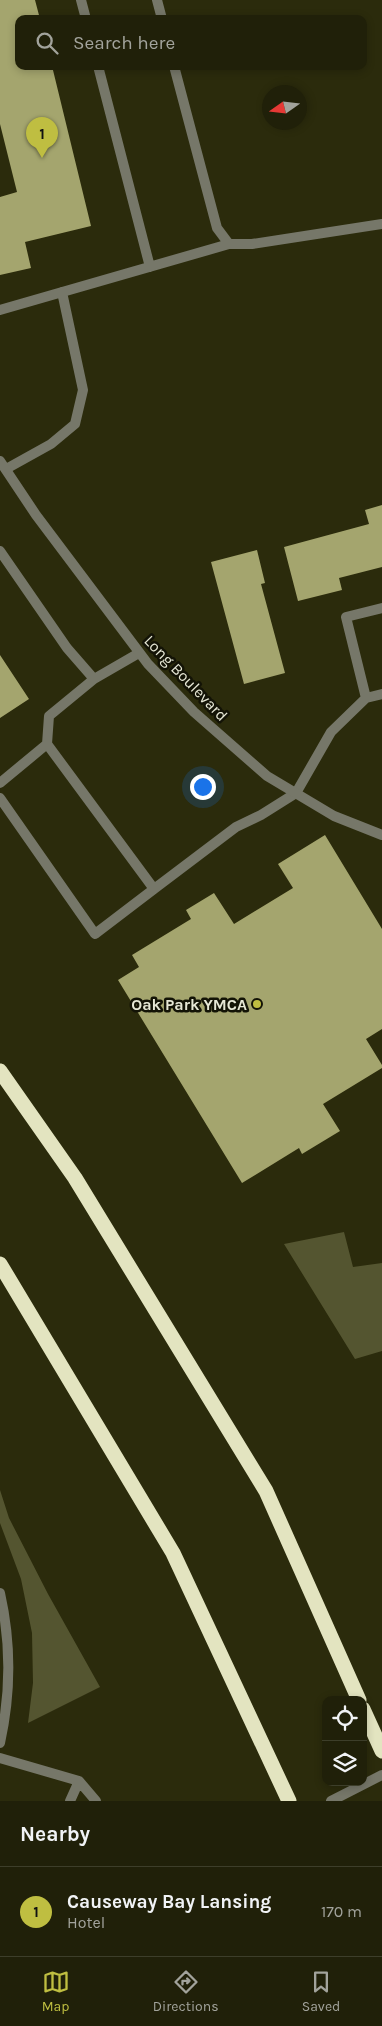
<!DOCTYPE html>
<html lang="en">
<head>
<meta charset="utf-8">
<style>
  body { margin:0; font-family:Karla,sans-serif; background:#282812; color:#f1f3f6 }
  .controls { position:absolute; right:15px; bottom:15px; display:grid; overflow:hidden; border-radius:10px; box-shadow:0 2px 8px #0003 }
  .controls button { width:45px; height:45px; display:grid; place-items:center; padding:0; border:0; border-bottom:1px solid #3d3e2a; background:#202009; color:#f1f3f6; font:25px sans-serif }
  .compass { position:absolute; left:262px; top:85px; width:45px; height:45px; border-radius:50%; background:#202009; box-shadow:0 2px 8px #0003; rotate:256deg }
  .you { position:absolute; left:202px; top:786px; width:18px; height:18px; margin:-12px; border:4px solid #fff; border-radius:50%; background:#1a73e8; box-shadow:0 0 0 8px #1a73e833 }
  .badge { display:grid; place-items:center; width:32px; height:32px; border-radius:50%; background:#bfbe41; color:#111; font-size:16px; font-weight:700 }
  .pin { position:absolute; translate:-50% -41px; filter:drop-shadow(0 1px 2px #0008) }
  .pin::after { content:''; position:absolute; top:26px; width:18px; height:15px; background:inherit; clip-path:polygon(0 0,100% 0,50% 100%) }
  .list { margin:0; padding:0; list-style:none }
  h2 { display:flex; justify-content:space-between; align-items:center; height:65px; margin:0; padding:0 20px; font-size:21px }
  h2 small { font-size:16px; font-weight:400; color:#a2a39c }
  .list li { display:grid; grid-template-columns:32px 1fr auto; gap:15px; align-items:center; box-sizing:border-box; height:90px; padding:0 20px; border-top:1px solid #3d3e2a }
  .list b { display:block; font-size:19px; white-space:nowrap }
  .list p { margin:0; font-size:16px; white-space:nowrap; color:#a2a39c }
  .list em { font-size:16px; font-style:normal; color:#a2a39c }
  .icon { flex:none; width:28px; height:28px; fill:none; stroke:currentColor; stroke-width:2; stroke-linecap:round; stroke-linejoin:round }
  .map { position:relative; flex:none; width:382px; height:1801px; overflow:hidden }
  .search { position:absolute; background:#202009; box-shadow:0 2px 8px #0003; left:15px; right:15px; top:15px; height:55px; display:flex; align-items:center; gap:12px; box-sizing:border-box; padding:0 18px; border-radius:10px; color:#a2a39c; font-size:19px }
  .sheet { height:155px; background:#202009 }
  nav { display:flex; justify-content:space-around; align-items:center; box-sizing:border-box; height:70px; border-top:1px solid #3d3e2a; background:#202009; font-size:14px; color:#a2a39c }
  nav a { display:grid; justify-items:center; gap:2px }
  nav .on { color:#bfbe41 }
  .map>svg:first-child { display:block }
  .green { fill:#545530 }
  .building { fill:#a4a56e }
  .lines { fill:none; stroke-linecap:round; stroke-linejoin:round }
  .service { stroke:#767769; stroke-width:10 }
  .minor { stroke:#767769; stroke-width:10 }
  .tertiary { stroke:#767769; stroke-width:10 }
  .motorway { stroke:#e3e4c0; stroke-width:15 }
  .poi-dot { fill:#bfbe41; stroke:#131306; stroke-width:2 }
  .labels { text-anchor:middle; dominant-baseline:central; stroke-width:5; stroke-linejoin:round; paint-order:stroke }
  .street-label { font-size:16px; fill:#e7e8d6; stroke:#131306 }
  .poi-label { font-size:16px; font-weight:bold; fill:#e7e8d6; stroke:#131306; text-anchor:end }
</style>
</head>
<body>
<div class="map">
<svg width="382" height="1801" viewBox="0 0 382 1801">
  <rect width="100%" height="100%" fill="#2b2b0c"/>
  <path class="green" d="M344 1232 353 1267 382 1263V1351L355 1359 284 1244Z
    M0 1490 9 1518 48 1594 100 1687 28 1723 33 1683 32 1633 21 1579 0 1523Z"/>
  <path class="building" d="M0 0H35L40 19H19V66H52L91 226 25 242 31 268 0 275V197L17 192 0 124Z
    M382 505V567L339 578 342 590 298 601 284 547 369 524 365 510Z
    M257 550 265 583 261 584 285 673 244 684 211 562Z
    M0 655 29 699 0 718Z
    M325 835 382 929V1029L366 1039 382 1065V1068L323 1104 340 1131 302 1154 299 1148 242 1183 118 980 139 967 132 955 191 919 186 910 214 893 234 924 293 888 278 864Z"/>
  <g class="lines">
    <path class="service" d="M81 0 86 19
      M157 0 162 19
      M98 66 150 267
      M174 66 217 228 229 244H252L382 224
      M0 310 229 244
      M6 469 51 444 75 424 83 390 62 292
      M0 551 67 648 94 679
      M139 653 94 679 49 716 47 744 154 889 236 827 261 815 296 793 331 732 366 698 382 694
      M366 698 346 617 382 608
      M0 783 47 744
      M0 798 95 934 154 889
      M0 1758 79 1781 70 1801
      M79 1781 96 1801
      M331 1801 382 1775"/>
    <path class="minor" d="M0 461 36 515 148 664 194 712 267 776 334 816 382 835"/>
    <path class="tertiary" d="M0 1593C11 1642 11 1693 0 1743"/>
    <path class="motorway" d="M0 1071 75 1178 266 1491 359 1700
      M0 1264 173 1553 289 1801
      M363 1709 382 1751"/>
  </g>
  <circle class="poi-dot" cx="257" cy="1004" r="5"/>
  <g class="labels">
    <g class="street-label">
      <text transform="translate(186 678) rotate(46)">Long Boulevard</text>
    </g>
    <g class="poi-label">
      <text x="247" y="1004">Oak Park YMCA</text>
    </g>
  </g>
</svg>
<div class="controls">
<button><svg class="icon" aria-label="locate" viewBox="0 0 24 24"><circle cx="12" cy="12" r="6"/><path d="M12 2v4M12 18v4M2 12h4M18 12h4"/></svg></button>
<button><svg class="icon" aria-label="layers" viewBox="0 0 24 24"><path d="M12 4l9 5-9 5-9-5zM3 14l9 5 9-5"/></svg></button>
</div>
<svg class="compass" viewBox="-18 -18 36 36"><path d="M0-13l5 13h-10z" fill="#e53935"/><path d="M0 13l5-13h-10z" fill="#a2a39c"/></svg>
<div class="you"></div>
<div class="pin badge" style="left:42px;top:158px">1</div>
<div class="search"><svg class="icon" aria-label="search" viewBox="0 0 24 24"><circle cx="10" cy="10" r="6"/><path d="M15 15l6 6"/></svg>Search here</div>
</div>
<section class="sheet">
<h2>Nearby<small></small></h2>
<ul class="list">
<li><span class="badge">1</span><div><b>Causeway Bay Lansing</b><p>Hotel</p></div><em>170 m</em></li>
</ul>
</section>
<nav>
<a class="on"><svg class="icon" aria-label="map" viewBox="0 0 24 24"><path d="M3 6l6-2 6 2 6-2v14l-6 2-6-2-6 2zM9 4v14M15 6v14"/></svg>Map</a>
<a><svg class="icon" aria-label="directions" viewBox="0 0 24 24"><path d="M12 3l9 9-9 9-9-9zM9 14v-3h6M13 9l2 2-2 2"/></svg>Directions</a>
<a><svg class="icon" aria-label="saved" viewBox="0 0 24 24"><path d="M7 4h10v16l-5-4-5 4z"/></svg>Saved</a>
</nav>
</body>
</html>
